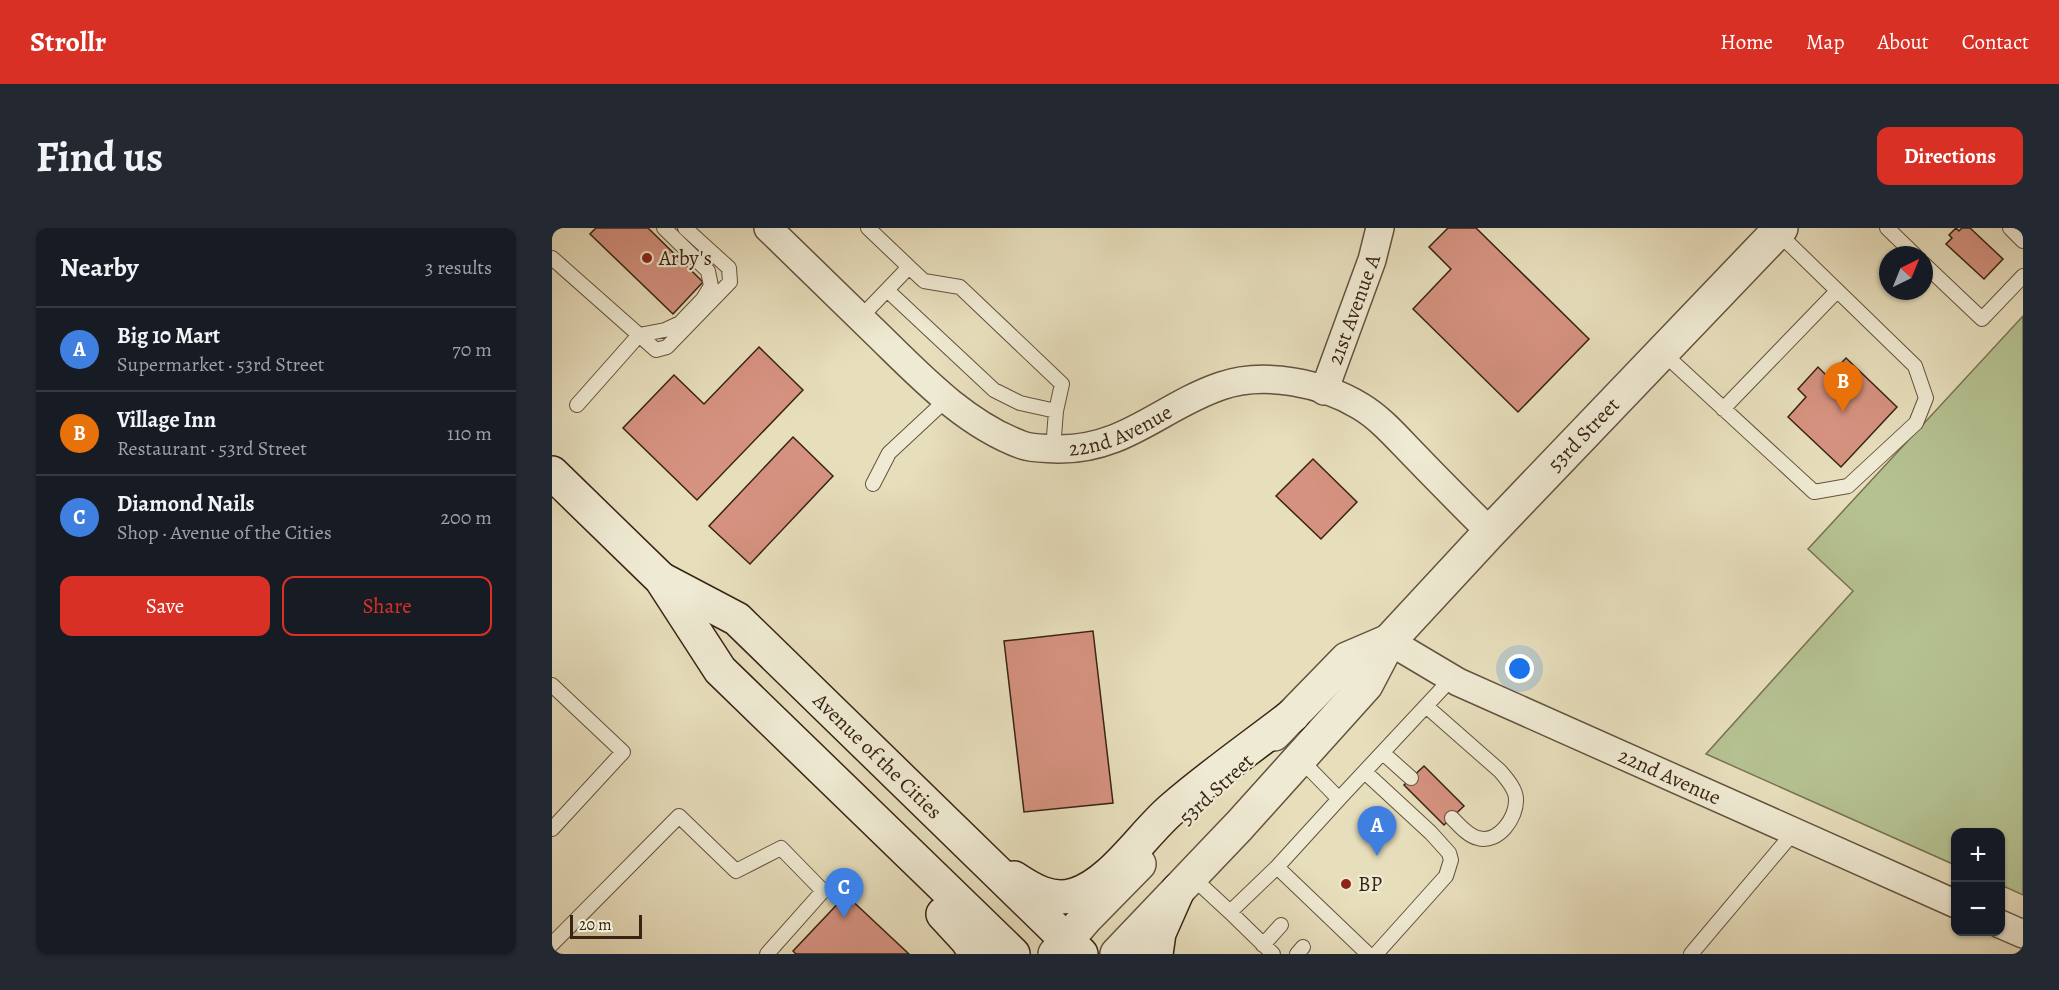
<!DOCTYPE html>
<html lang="en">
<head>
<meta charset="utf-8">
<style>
  body { margin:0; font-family:Alegreya,serif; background:#242831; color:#f1f3f6 }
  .controls { position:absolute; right:18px; bottom:18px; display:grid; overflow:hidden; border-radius:12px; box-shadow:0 2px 4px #0004 }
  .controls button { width:54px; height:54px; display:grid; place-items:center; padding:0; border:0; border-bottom:2px solid #363941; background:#171b24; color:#f1f3f6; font:30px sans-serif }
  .compass { position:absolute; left:1327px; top:18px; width:54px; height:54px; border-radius:50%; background:#171b24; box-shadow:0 2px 4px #0004; rotate:43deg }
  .scale { position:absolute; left:18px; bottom:15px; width:72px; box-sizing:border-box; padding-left:6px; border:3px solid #392314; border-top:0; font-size:16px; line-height:21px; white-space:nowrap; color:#392314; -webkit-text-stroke:4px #efead3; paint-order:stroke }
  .you { position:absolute; left:968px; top:441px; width:21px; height:21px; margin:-15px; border:4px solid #fff; border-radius:50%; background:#1a73e8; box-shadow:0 0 0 9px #1a73e833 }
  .badge { display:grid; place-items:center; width:39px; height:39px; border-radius:50%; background:#d93025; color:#fff; font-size:20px; font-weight:700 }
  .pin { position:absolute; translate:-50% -50px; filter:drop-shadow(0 2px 3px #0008) }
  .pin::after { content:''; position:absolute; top:32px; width:21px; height:18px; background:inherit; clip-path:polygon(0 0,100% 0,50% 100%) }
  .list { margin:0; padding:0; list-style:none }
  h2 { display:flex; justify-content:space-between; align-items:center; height:78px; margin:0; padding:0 24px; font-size:26px }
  h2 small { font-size:20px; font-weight:400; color:#9ea1a6 }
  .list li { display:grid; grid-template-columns:39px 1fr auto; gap:18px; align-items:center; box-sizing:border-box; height:84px; padding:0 24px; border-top:2px solid #363941 }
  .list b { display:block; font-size:22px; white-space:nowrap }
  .list p { margin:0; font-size:20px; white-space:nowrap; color:#9ea1a6 }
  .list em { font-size:20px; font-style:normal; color:#9ea1a6 }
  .actions { display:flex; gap:12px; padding:18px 24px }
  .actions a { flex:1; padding:14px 0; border:2px solid #d93025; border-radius:12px; text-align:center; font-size:21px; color:#d93025 }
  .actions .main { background:#d93025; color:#fff }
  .map { position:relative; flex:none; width:1471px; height:726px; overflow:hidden; border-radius:12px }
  header { display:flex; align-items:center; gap:36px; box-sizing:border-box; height:84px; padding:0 30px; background:#d93025; color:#fff }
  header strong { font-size:28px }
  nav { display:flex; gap:33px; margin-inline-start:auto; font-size:21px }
  .intro { display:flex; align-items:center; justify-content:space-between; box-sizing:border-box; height:144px; padding:0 36px }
  h1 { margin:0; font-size:42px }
  .button { padding:15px 27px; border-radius:12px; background:#d93025; color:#fff; font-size:21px; font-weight:700 }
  main { display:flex; gap:36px; padding:0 36px }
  aside { flex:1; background:#171b24; border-radius:12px; box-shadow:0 2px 4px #0004 }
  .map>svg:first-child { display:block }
  .green { fill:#b5c191; stroke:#777252; stroke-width:1.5 }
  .building { fill:#d59280; stroke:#392314; stroke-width:1.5 }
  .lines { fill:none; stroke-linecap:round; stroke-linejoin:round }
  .service-casing { stroke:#64523e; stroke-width:16 }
  .minor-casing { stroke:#64523e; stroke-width:30 }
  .tertiary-casing { stroke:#64523e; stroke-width:36 }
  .secondary-casing { stroke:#392314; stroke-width:36 }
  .service { stroke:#efead3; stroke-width:14 }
  .minor { stroke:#efead3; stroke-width:27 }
  .tertiary { stroke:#efead3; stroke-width:33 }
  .secondary { stroke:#efead3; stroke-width:33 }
  .poi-dot { fill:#8f2418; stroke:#efead3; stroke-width:2 }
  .labels { text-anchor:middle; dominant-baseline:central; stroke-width:4.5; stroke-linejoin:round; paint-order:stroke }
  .poi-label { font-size:21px; fill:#392314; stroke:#efead3; text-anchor:start }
  .street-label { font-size:21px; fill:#392314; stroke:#efead3 }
</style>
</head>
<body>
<header>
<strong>Strollr</strong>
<nav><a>Home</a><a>Map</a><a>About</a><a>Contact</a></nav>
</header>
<div class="intro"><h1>Find us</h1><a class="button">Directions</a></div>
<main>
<aside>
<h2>Nearby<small>3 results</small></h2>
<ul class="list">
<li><span class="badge" style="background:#3f7fe0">A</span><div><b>Big 10 Mart</b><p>Supermarket · 53rd Street</p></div><em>70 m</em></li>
<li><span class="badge" style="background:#e8710a">B</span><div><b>Village Inn</b><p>Restaurant · 53rd Street</p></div><em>110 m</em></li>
<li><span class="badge" style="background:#3f7fe0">C</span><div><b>Diamond Nails</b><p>Shop · Avenue of the Cities</p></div><em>200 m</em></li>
</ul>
<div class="actions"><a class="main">Save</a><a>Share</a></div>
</aside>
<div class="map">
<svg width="1471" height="726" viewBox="0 0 1471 726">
  <rect width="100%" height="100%" fill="#e7debc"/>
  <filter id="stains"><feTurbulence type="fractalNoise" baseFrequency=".00333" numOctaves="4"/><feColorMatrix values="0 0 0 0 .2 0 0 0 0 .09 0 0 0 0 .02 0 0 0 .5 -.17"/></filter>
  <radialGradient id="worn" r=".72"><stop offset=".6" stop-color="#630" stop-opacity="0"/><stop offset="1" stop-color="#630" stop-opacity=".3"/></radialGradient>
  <path class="green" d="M1471 88V667L1449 657 1448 604H1404L1403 637 1154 526 1301 363 1256 321Z"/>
  <path class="building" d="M44 0H96L151 54 121 86 38 6Z
    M896 0H924L1037 111 966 184 861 81 899 41 877 19Z
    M1404 0 1407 3 1410 0H1418L1451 31 1432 51 1394 16 1400 10 1397 7Z
    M207 119 251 162 145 272 71 200 122 147 152 176Z
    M1294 130 1345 179 1289 239 1236 189 1254 169 1246 161 1266 139 1276 149Z
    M241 209 281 248 198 336 157 298Z
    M761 231 805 274 769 311 724 268Z
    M541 403 561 575 472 584 452 413Z
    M872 538 912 578 892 597 852 557Z
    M294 667 357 726H244L241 723Z"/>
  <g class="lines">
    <g class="service-casing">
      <path id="service" d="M1335 0 1363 27
        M1458 0 1471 13
        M0 30 104 122 115 119 178 54 177 40 133 0
        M1372 36 1430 91 1471 48
        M357 39 372 53 408 59 510 156 504 183 501 221
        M335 62 442 162 468 175 504 183
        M308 90 357 39 316 0
        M1110 124 1262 264 1296 258 1364 195 1374 170 1363 138 1225 4
        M25 177 87 107 113 102 128 95 151 71 159 58 156 43 112 0
        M1171 181 1285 63
        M321 256 337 225 395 171
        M0 457 71 524 0 601
        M874 478 948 543C954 550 964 561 964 571 965 590 946 616 926 610 916 608 907 597 900 590
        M831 525 859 550
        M814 545 879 605 897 625 899 632 894 648 824 726
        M787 571 900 450
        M725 639 816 726
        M639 648 678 684 725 639 787 571 748 531
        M678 684 721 726
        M0 716 127 588 184 643 229 620 271 663 215 726
        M711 717 729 697
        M745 726 751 719
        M1139 726 1241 605"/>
    </g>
    <g class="minor-casing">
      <g id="minor">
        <path id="s1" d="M216 0C253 36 290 72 327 108 369 149 413 196 470 217 481 221 494 220 506 221 573 222 610 178 669 158 712 143 770 155 808 178 830 191 847 212 865 230 889 255 914 280 938 304"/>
        <path id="s2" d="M772 163 820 32 828 0"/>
        <path id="s3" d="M837 413 906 454 1404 676"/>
        <path d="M1448 696 1471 706"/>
      </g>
    </g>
    <g class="tertiary-casing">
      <g id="tertiary">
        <path d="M722 506 795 431 837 413"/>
        <path d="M503 726 533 691 587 636"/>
        <path id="s4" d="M565 726 687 598 814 457 837 413 938 304 1229 0"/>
      </g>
    </g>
    <g class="secondary-casing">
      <g id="secondary">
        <path d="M0 245 109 351 168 442 461 726"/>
        <path id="s5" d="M111 352 185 391 529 726"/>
        <path d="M462 650C480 662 500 674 522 667 560 656 591 605 621 580 659 547 701 518 741 487"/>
        <path d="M391 686 415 712 424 726"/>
        <path d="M604 726 607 705 626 662"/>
      </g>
    </g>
    <use href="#service" class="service"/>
    <use href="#minor" class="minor"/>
    <use href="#tertiary" class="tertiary"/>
    <use href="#secondary" class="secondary"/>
  </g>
  <g class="poi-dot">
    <circle cx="95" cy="30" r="6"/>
    <circle cx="794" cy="656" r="6"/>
  </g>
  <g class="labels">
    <g class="poi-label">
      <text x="107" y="30">Arby's</text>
      <text x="806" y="656">BP</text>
    </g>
    <g class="street-label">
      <text stroke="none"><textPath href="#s2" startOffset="87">21st Avenue A</textPath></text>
      <text stroke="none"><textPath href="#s1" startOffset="438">22nd Avenue</textPath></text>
      <text stroke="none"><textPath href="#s4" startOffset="700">53rd Street</textPath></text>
      <text stroke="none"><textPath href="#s5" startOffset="280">Avenue of the Cities</textPath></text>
      <text stroke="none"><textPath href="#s3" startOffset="312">22nd Avenue</textPath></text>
      <text transform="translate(664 561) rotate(-43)">53rd Street</text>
    </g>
  </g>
  <rect width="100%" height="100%" filter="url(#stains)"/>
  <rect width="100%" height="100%" fill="url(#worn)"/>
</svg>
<div class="controls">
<button>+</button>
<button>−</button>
</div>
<svg class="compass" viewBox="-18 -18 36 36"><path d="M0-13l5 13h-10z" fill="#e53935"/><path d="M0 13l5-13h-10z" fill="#9ea1a6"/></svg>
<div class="scale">20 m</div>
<div class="you"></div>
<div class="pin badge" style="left:825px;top:628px;background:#3f7fe0">A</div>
<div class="pin badge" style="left:1291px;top:184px;background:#e8710a">B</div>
<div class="pin badge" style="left:292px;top:690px;background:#3f7fe0">C</div>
</div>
</main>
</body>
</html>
